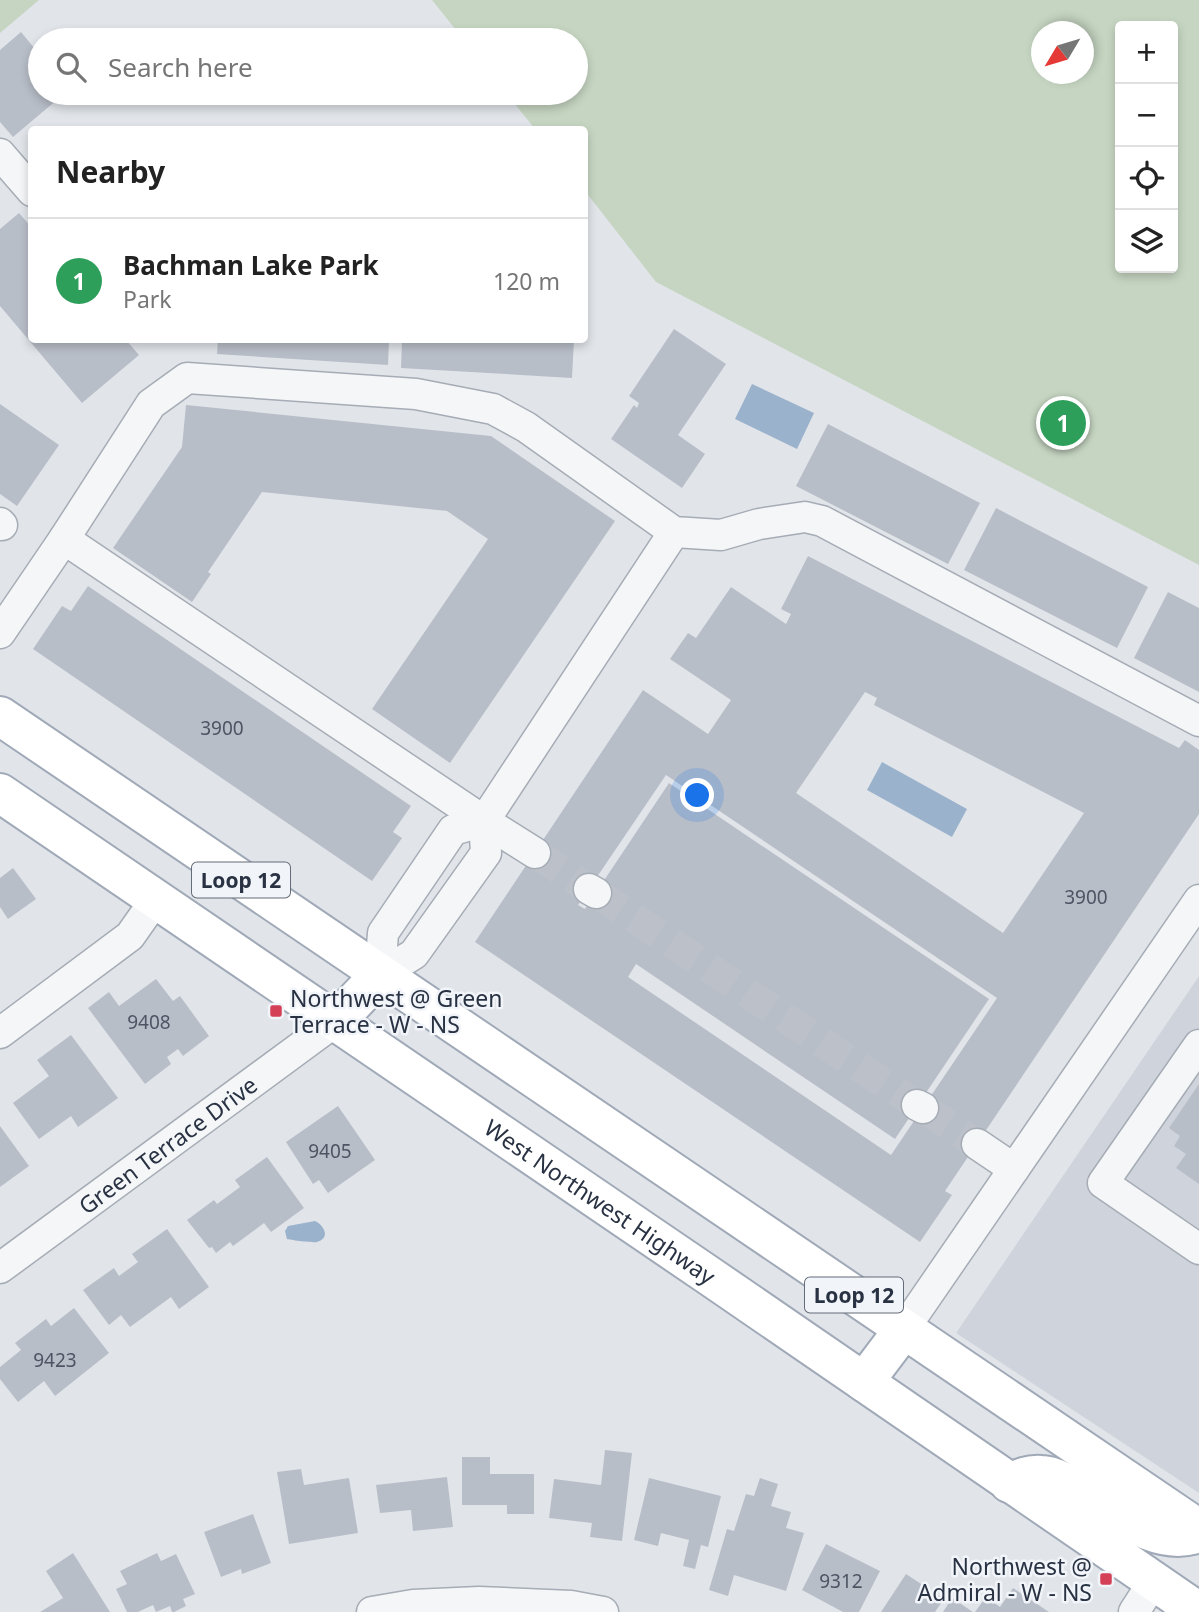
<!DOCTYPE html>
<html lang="en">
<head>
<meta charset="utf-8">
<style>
  body { margin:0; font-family:"Noto Sans",sans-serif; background:#f6f6f6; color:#222 }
  .controls { position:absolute; right:21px; top:21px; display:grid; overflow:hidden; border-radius:7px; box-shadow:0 4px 10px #0003 }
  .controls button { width:63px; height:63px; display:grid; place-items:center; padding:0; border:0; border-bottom:2px solid #e0e0e0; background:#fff; color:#222; font:35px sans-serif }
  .compass { position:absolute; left:1031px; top:21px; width:63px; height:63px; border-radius:50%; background:#fff; box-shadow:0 4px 10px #0003; rotate:232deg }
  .you { position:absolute; left:698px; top:796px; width:24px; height:24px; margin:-18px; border:5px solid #fff; border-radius:50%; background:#1a73e8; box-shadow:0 0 0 10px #1a73e833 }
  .badge { display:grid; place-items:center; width:46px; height:46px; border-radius:50%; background:#0f766e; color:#fff; font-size:23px; font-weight:700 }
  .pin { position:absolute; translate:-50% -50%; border:4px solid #fff; box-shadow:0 2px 7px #0006 }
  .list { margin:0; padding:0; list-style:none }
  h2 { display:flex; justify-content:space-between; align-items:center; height:91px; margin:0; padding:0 28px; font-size:30px }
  h2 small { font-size:23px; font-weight:400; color:#767676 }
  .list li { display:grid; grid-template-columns:46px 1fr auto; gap:21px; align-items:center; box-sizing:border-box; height:126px; padding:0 28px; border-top:2px solid #e0e0e0 }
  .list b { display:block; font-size:26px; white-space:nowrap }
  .list p { margin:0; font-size:23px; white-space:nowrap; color:#767676 }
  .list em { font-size:23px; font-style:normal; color:#767676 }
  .icon { flex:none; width:38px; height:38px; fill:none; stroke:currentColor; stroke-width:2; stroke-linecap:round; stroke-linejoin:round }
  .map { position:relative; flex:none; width:1199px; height:1612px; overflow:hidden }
  .search { position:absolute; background:#fff; box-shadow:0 4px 10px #0003; left:28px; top:28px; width:560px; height:77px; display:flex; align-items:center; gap:18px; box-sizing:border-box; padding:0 24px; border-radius:38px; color:#767676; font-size:26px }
  .panel { position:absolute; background:#fff; box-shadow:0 4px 10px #0003; left:28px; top:126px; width:560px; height:217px; border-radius:7px }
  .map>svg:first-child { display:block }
  .built { fill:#cfd4dc }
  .green { fill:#c6d5c2; fill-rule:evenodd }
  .water { fill:#9bb2cc }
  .building { fill:#b8bec8; fill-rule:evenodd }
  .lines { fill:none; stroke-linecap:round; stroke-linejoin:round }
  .minor-tunnel { stroke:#bcc1c9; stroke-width:30; stroke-dasharray:30 15; stroke-linecap:butt }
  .minor-casing { stroke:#a6acb5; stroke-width:33 }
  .major-casing { stroke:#a0a9b7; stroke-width:42 }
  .minor { stroke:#f4f6f8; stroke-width:30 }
  .major { stroke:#fff; stroke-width:38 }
  .poi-dot { fill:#d44157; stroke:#f1f4f8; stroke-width:2.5 }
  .labels { text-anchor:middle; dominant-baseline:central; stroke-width:5; stroke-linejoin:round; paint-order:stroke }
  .number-label { font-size:19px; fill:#4d5564 }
  .shield { fill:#f1f4f8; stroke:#656c79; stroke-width:2 }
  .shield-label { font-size:21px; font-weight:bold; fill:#293243 }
  .poi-label { font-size:23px; fill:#293243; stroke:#f1f4f8; text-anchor:start }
  .street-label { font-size:23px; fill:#293243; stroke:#f1f4f8 }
</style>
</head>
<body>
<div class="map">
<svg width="1199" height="1612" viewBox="0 0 1199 1612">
  <rect width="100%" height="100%" fill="#e1e5ea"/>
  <path class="built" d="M1199 976V1493L956 1333Z"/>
  <path class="green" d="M0 0H39L0 33Z
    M432 0H1199V565L656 282 585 191 584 130 535 129 506 93H576V40H464ZM1120 26H1173V268H1120ZM1042 32H1084V74H1042Z"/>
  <path class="water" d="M752 384 814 413 797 449 735 419Z
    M882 762 967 809 952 837 867 790Z
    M315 1221C324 1225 331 1238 317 1242 315 1243 290 1240 287 1239L285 1231 288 1226Z"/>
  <path class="building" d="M21 32 40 55V93H65L13 137 0 122V50Z
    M19 213 32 228V340H126L139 355 82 403 0 306V229Z
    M674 329 726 364 678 435 705 454 682 488 611 439 634 405 637 408 639 403 629 396Z
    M218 340H389L388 365 217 354Z
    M402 340H574L572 378 401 368Z
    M0 404 59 445 17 506 0 494Z
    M186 405 491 436 615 521 450 763 372 709 488 539 447 511 262 492 208 572 211 574 192 602 113 548 182 447Z
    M828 424 980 503 948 564 796 486Z
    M996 508 1148 587 1117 648 964 570Z
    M808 556 1179 748 1185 740 1199 750V814L945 1191 952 1195 920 1242 475 942 643 690 708 734 731 700 670 659 688 633 696 638 731 587 786 624 791 614 781 609ZM865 692 877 698 874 705 1084 813 1003 933 796 793ZM666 775 997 998 891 1155 628 977 636 964 895 1139 989 999 669 783 585 909 578 905Z
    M88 586 411 806 393 832 402 838 372 881 33 649 62 606 71 611Z
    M1168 592 1199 608V692L1134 658Z
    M13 868 36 899 8 919 0 907V878Z
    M156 979 173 1001 180 996 209 1036 183 1056 178 1049 167 1057 171 1064 145 1084 88 1008 109 992 119 1006Z
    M71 1035 118 1098 78 1127 71 1116 39 1139 13 1103 49 1076 37 1060Z
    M1199 1084V1184L1176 1168 1186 1154 1174 1146 1180 1136 1169 1128Z
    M338 1106 375 1160 328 1193 319 1180 313 1184 286 1142Z
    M0 1126 29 1166 0 1187Z
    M267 1157 304 1208 271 1232 264 1223 233 1246 230 1242 216 1253 212 1247 209 1248 187 1220 214 1200 217 1204 240 1187 235 1180Z
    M167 1229 209 1287 179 1309 171 1297 130 1327 121 1315 109 1325 83 1290 114 1268 119 1276 138 1262 132 1254Z
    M74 1308 109 1353 55 1396 44 1381 18 1402 0 1379V1367L21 1350 15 1343 46 1319 51 1326Z
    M605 1450 632 1453 622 1541 590 1537 592 1523 549 1518 554 1479 601 1485Z
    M462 1457H490V1474H534V1514H507V1505H462Z
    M301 1469 304 1485 349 1478 358 1533 289 1544 277 1472Z
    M447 1477 453 1527 413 1531 411 1510 380 1513 376 1485Z
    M649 1478 721 1496 708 1547 701 1545 695 1569 683 1566 689 1540 661 1533 658 1546 634 1540Z
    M760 1478 778 1484 771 1506 791 1512 786 1528 804 1533 786 1591 734 1575 728 1596 709 1590 727 1529 734 1531 746 1494 754 1496Z
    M253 1514 271 1563 242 1574 241 1569 221 1577 204 1532Z
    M826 1544 880 1571 859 1612H843L802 1590Z
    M73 1553 110 1612H40L63 1598 46 1571Z
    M157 1553 161 1561 176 1554 195 1594 183 1599 186 1606 174 1612H172L170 1606 156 1612 153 1605 138 1612H127L116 1589 127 1584 120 1571Z
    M906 1574 944 1599 935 1612H881Z
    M1013 1588 1049 1612H975L986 1597 1000 1607Z
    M952 1598 973 1612H943Z"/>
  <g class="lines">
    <path class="minor-tunnel" d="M535 853 589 889
      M596 893 917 1105
      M923 1108 977 1144"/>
    <g class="minor-casing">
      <g id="minor">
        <path d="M0 154 32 191"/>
        <path d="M0 523 2 525"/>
        <path d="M64 539 484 821 674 532"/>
        <path d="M0 633 64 539 151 404 187 378 416 394 493 409 526 427 674 532 721 535 759 524 805 517 822 521 1199 721"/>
        <path d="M589 889 596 893"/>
        <path d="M380 975 383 933 453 830 484 821 535 853"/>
        <path d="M380 975 414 954 486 853 484 821"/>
        <path d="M0 1033 130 936 156 899"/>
        <path d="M1199 1045 1103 1183 1199 1249"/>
        <path d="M917 1105 923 1108"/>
        <path d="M977 1144 1014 1169"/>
        <path id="s1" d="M0 1268 336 1021"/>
        <path d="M904 1329 1199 900"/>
        <path d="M372 1612 413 1605 479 1602 571 1606 603 1612"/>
        <path d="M1134 1612 1154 1581"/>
      </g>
    </g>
    <g class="major-casing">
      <g id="major">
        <path d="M0 716 1199 1529"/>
        <path id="s2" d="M0 793 711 1277 1199 1612"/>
        <path d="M336 1021 380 975"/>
        <path d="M864 1382 904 1329"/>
        <path d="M1009 1483C1020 1478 1029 1474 1041 1475 1050 1475 1058 1479 1066 1483 1106 1502 1152 1551 1199 1533"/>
      </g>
    </g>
    <use href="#minor" class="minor"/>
    <use href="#major" class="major"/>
  </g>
  <g class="poi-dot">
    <rect x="269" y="1004" width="14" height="14" rx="3.5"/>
    <rect x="1099" y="1572" width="14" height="14" rx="3.5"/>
  </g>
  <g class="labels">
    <g class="number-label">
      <text x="222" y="728">3900</text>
      <text x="1086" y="897">3900</text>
      <text x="149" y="1022">9408</text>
      <text x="330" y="1151">9405</text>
      <text x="55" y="1360">9423</text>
      <text x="841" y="1581">9312</text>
    </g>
    <g class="shield">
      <rect x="192" y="862.5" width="98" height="35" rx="5"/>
      <rect x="805" y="1277.5" width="98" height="35" rx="5"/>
    </g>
    <g class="shield-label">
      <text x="241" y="880">Loop 12</text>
      <text x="854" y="1295">Loop 12</text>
    </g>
    <g class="poi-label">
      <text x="290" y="998">Northwest @ Green<tspan x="290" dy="26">Terrace - W - NS</tspan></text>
      <text x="1092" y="1566" text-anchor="end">Northwest @<tspan x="1092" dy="26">Admiral - W - NS</tspan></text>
    </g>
    <g class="street-label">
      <text stroke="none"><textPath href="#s1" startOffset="208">Green Terrace Drive</textPath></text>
      <text stroke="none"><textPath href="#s2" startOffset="726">West Northwest Highway</textPath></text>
    </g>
  </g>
</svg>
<div class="controls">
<button>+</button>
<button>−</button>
<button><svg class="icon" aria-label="locate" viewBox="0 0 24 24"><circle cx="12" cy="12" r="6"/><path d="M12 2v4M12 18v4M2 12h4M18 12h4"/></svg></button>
<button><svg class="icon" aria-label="layers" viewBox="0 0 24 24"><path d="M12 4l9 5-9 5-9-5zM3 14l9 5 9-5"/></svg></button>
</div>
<svg class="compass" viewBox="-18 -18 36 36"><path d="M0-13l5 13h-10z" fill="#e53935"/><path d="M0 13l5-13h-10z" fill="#767676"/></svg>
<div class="you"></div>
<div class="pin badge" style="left:1063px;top:423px;background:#2e9e5b">1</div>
<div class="search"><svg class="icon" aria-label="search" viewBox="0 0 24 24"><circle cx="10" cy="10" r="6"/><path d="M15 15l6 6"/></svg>Search here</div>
<section class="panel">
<h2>Nearby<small></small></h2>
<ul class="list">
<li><span class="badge" style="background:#2e9e5b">1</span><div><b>Bachman Lake Park</b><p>Park</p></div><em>120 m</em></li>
</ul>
</section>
</div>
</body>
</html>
